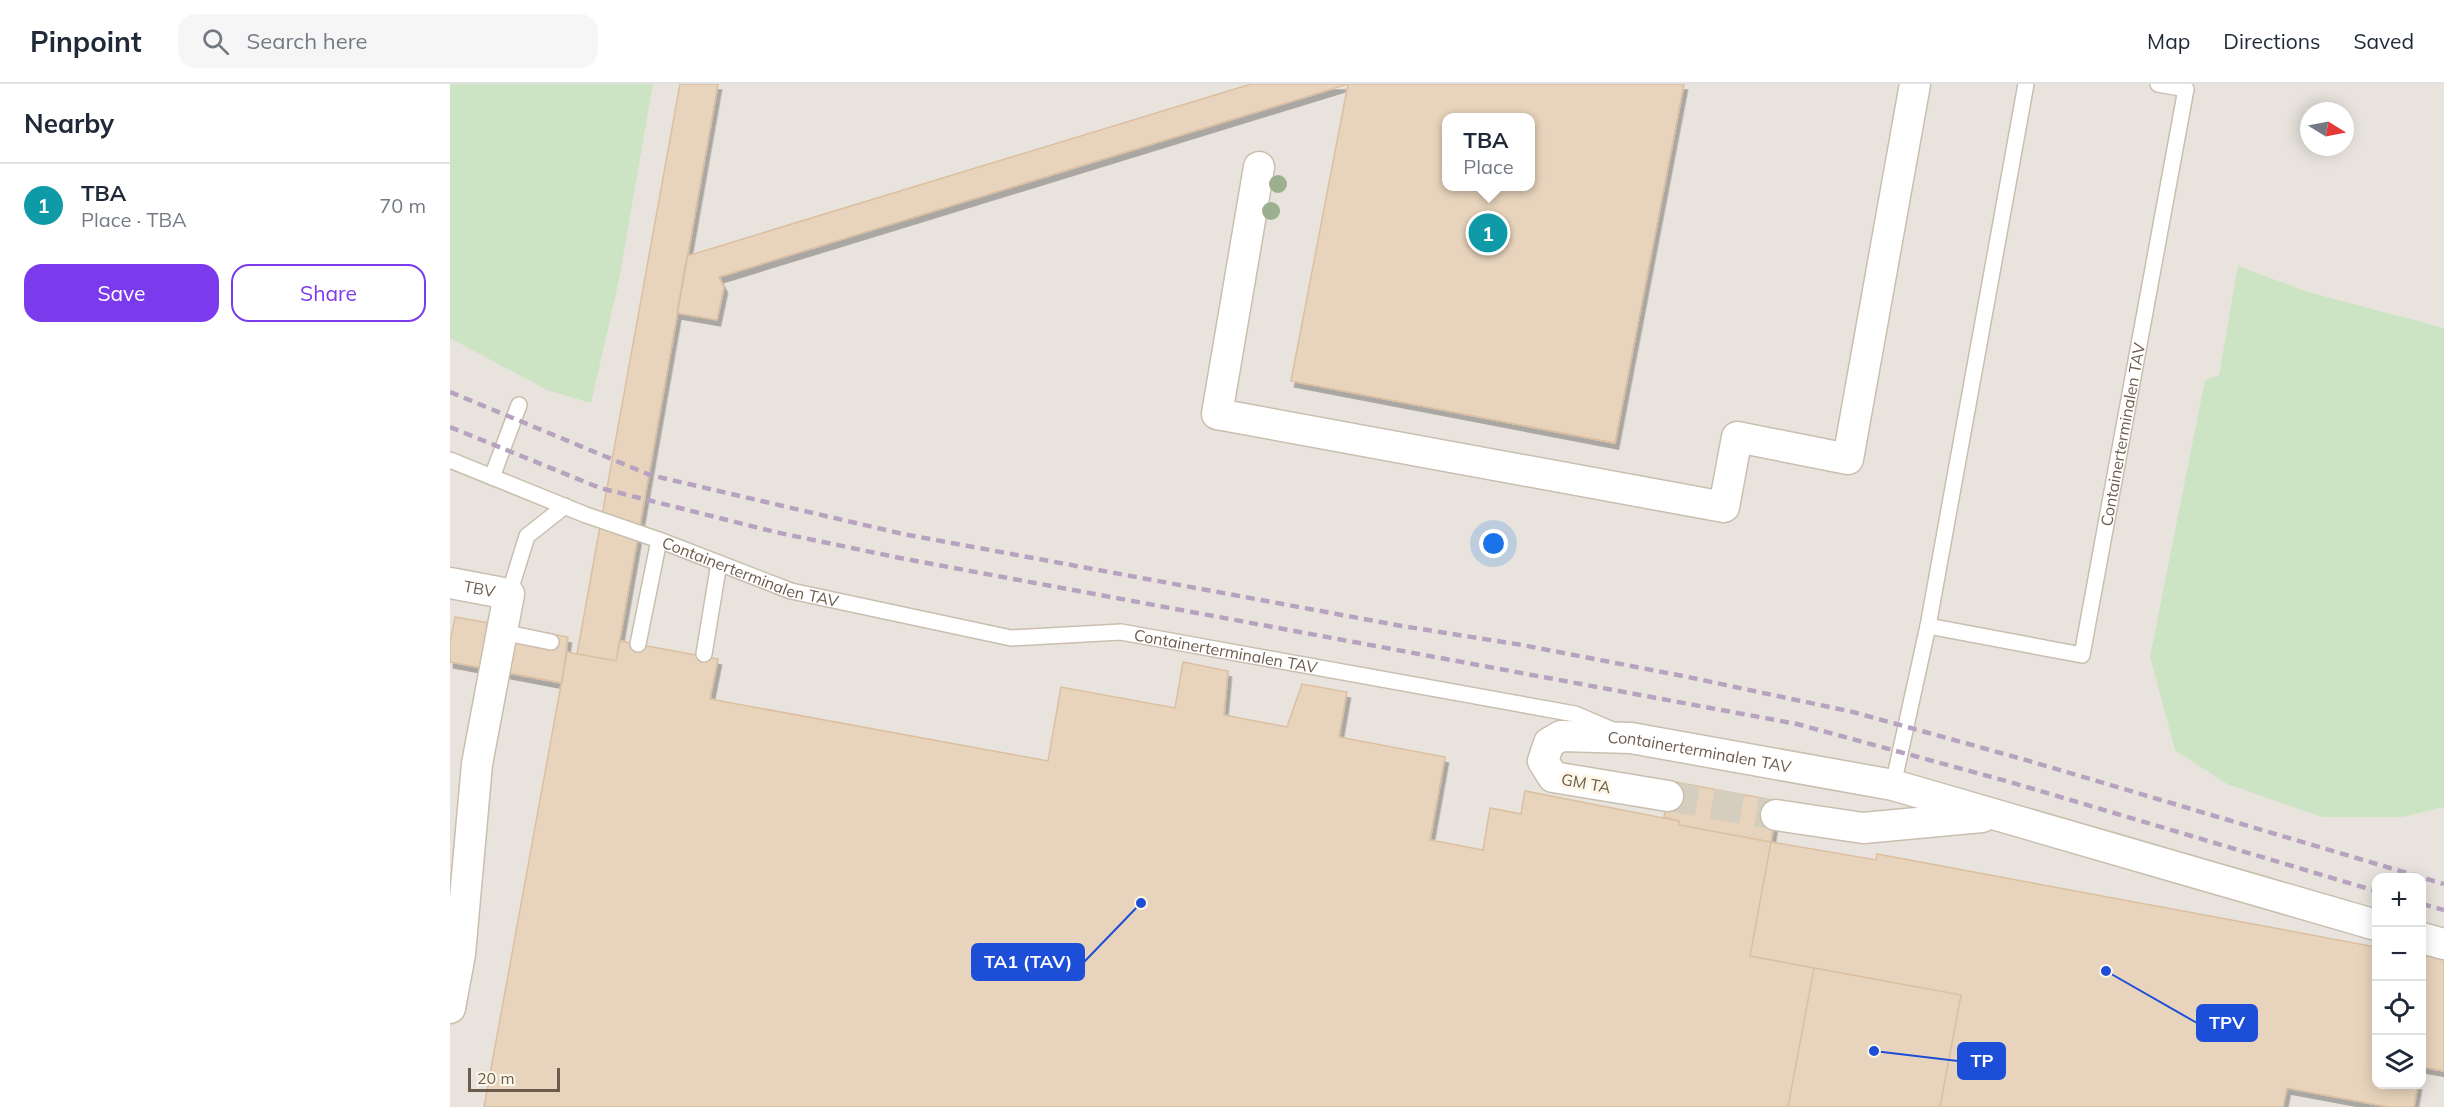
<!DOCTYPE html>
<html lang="en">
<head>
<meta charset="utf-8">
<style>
  body { margin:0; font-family:Mulish,sans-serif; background:#f6f6f7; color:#1f2937 }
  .controls { position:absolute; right:18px; bottom:18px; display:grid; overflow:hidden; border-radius:12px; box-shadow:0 3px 15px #0003 }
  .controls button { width:54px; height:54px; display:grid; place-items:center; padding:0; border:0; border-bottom:2px solid #e0e1e3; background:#fff; color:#1f2937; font:30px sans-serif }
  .compass { position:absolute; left:1850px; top:18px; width:54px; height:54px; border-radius:50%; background:#fff; box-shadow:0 3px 15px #0003; rotate:100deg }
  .scale { position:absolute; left:18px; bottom:15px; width:92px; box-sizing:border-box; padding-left:6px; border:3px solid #6d5c4c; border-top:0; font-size:16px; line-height:21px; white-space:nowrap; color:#6d5c4c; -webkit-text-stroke:4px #fcf7e8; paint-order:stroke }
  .you { position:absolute; left:1044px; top:460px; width:21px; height:21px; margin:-15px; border:4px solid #fff; border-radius:50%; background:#1a73e8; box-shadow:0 0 0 9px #1a73e833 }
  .badge { display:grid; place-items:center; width:39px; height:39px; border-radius:50%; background:#7c3aed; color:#fff; font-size:20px; font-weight:700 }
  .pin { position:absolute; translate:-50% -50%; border:3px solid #fff; box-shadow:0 2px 6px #0006 }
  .popup { position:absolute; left:992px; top:29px; width:93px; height:78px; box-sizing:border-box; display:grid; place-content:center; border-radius:12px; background:#fff; filter:drop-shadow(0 2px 4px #0005); font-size:20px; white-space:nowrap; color:#747a83 }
  .popup b { font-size:22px; color:#1f2937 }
  .popup::after { content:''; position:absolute; left:50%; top:100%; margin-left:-12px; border:12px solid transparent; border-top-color:#fff }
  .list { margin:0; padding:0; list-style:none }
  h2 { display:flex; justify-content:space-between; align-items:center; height:78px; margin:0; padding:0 24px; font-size:26px }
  h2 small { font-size:20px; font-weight:400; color:#747a83 }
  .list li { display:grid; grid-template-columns:39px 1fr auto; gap:18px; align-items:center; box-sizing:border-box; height:84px; padding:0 24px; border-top:2px solid #e0e1e3 }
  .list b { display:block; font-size:22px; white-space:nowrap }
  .list p { margin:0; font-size:20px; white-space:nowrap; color:#747a83 }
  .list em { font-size:20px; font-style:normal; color:#747a83 }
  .actions { display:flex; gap:12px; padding:18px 24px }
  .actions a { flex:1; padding:14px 0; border:2px solid #7c3aed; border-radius:18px; text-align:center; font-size:21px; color:#7c3aed }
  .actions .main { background:#7c3aed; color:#fff }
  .icon { flex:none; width:33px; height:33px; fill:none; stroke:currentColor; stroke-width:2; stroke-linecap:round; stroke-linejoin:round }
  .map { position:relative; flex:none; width:1994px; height:1023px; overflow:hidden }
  header { display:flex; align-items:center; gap:36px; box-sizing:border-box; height:84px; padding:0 30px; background:#fff; border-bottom:2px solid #e0e1e3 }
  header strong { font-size:28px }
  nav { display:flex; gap:33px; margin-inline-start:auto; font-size:21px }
  .search { width:420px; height:54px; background:#f6f6f7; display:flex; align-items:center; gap:15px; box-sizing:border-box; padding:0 21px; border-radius:18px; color:#747a83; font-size:22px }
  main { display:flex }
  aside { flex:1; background:#fff }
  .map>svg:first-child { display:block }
  .industrial { fill:#e8e4dd; fill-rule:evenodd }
  .green { fill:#cce4c3 }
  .building { fill:#e8d4bc; stroke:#dbbfa0; stroke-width:1.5; fill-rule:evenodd; filter:url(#shadow) }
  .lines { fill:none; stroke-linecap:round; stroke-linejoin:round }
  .street-tunnel { stroke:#d5cdbd; stroke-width:30; stroke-dasharray:30 15; stroke-linecap:butt }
  .lane-casing { stroke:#cabeae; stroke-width:18 }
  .street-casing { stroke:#cabeae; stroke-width:33 }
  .lane { stroke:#fff; stroke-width:15 }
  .street { stroke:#fff; stroke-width:30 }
  .rail { stroke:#b7a3c0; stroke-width:4.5; stroke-dasharray:9 6; stroke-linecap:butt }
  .tree { fill:#9caf8e }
  .labels { text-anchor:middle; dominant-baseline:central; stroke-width:6; stroke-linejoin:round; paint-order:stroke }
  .street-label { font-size:16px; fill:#6d5c4c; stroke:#fcf7e8 }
  .leader { fill:none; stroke:#1d4ed8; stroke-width:2 }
  .callout-dot { fill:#1d4ed8; stroke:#fcf7e8; stroke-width:2 }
  .callout { fill:#1d4ed8; stroke:#1d4ed8; stroke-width:2 }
  .callout-label { font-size:18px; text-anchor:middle; font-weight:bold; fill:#fff }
</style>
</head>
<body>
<header>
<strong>Pinpoint</strong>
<div class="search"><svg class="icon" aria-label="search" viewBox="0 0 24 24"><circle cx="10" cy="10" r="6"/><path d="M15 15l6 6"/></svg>Search here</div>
<nav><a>Map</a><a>Directions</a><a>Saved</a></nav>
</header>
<main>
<aside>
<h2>Nearby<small></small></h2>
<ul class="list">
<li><span class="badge" style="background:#0f9aa8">1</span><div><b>TBA</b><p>Place · TBA</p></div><em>70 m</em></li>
</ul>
<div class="actions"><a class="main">Save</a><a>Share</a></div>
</aside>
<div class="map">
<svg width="1994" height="1023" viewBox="0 0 1994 1023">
  <defs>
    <filter id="shadow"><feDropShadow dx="3.5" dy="6" stdDeviation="0" flood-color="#0004"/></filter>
  </defs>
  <rect width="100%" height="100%" fill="#f8f3e3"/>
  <path class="industrial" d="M0 0H1994V1023H0ZM1859 27H1895V63H1859ZM996 33H1080V102H996ZM1926 794H1972V1000H1926Z"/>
  <path class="green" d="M0 0H203L169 196 141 319 97 306 0 254Z
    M1788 182 1858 208 1994 244V723L1953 733H1872L1777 700 1725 666 1700 573 1755 296 1769 291Z"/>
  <path class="building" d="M230 0H268L166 577 127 570Z
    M801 0H898L269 193 274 203 267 236 227 229 237 172Z
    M898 0H1234L1165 359 841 297ZM996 33H1080V102H996Z
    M5 533 118 553 112 599 0 578V558Z
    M170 557 268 575 260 615 598 677 611 603 725 624 733 578 778 587 774 631 837 643 852 600 897 608 889 653 995 673 980 756 1033 766 1040 724 1071 730 1075 707 1229 737V741L1321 758 1300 872 1364 884 1338 1023H34L117 568 166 577Z
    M1220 697 1328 717 1321 758 1229 741V737L1214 733Z
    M1321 758 1426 776 1427 770 1926 863V1000H1968L1964 1023H1939L1837 1004 1833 1023H1490L1511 911 1300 872Z
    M1972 871 1994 875V987L1972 983Z
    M1364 884 1511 911 1490 1023H1338Z"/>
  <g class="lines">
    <path class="street-tunnel" d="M1218 712 1326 731"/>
    <g class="lane-casing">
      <g id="lane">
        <path id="s1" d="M0 376 136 431 209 456 341 507 561 554 671 548 1125 630 1160 645"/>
        <path d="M42 393 69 321"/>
        <path d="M59 510 77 452 115 422"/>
        <path id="s2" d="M1478 542 1632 571 1736 5 1708 0"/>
        <path d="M52 548 101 558"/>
        <path d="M188 560 209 456"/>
        <path d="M254 570 269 479"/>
        <path d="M1443 701 1478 542 1576 0"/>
      </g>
    </g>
    <g class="street-casing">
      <g id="street">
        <path d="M809 83 767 330 1274 423 1287 353 1398 375 1465 0"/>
        <path id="s3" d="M0 499 59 510 27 680 10 870 0 924"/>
        <path id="s4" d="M1218 712 1103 693 1093 677 1099 659 1111 652 1181 654 1443 701 1926 841"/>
        <path d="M1326 731 1413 744 1532 733"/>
        <path d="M1972 854 1994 860"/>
      </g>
    </g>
    <use href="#lane" class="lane"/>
    <use href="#street" class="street"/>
    <path class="rail" d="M0 308 200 391 453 450 952 542 1072 561 1238 593 1403 628 1576 676 1994 800
      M0 343 150 404 325 448 450 474 1347 640 1560 698 1926 807
      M1972 820 1994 826"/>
  </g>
  <g class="tree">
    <circle cx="828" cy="100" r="9"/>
    <circle cx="821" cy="127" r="9"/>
  </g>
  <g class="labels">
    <g class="street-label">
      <text stroke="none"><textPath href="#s2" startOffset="381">Containerterminalen TAV</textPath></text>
      <text stroke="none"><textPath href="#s1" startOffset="321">Containerterminalen TAV</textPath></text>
      <text stroke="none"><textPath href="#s3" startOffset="30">TBV</textPath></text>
      <text stroke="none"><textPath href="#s1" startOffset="807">Containerterminalen TAV</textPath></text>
      <text stroke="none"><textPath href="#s4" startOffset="308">Containerterminalen TAV</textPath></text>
      <text transform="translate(1136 699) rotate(10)">GM TA</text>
    </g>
  </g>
  <path class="leader" d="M691 819L634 878M1656 887L1747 939M1424 967L1508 977"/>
  <g class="callout-dot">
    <circle cx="691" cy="819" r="6"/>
    <circle cx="1656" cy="887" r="6"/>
    <circle cx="1424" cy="967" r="6"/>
  </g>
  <g class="callout">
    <rect x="522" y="860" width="112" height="36" rx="6"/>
    <rect x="1747" y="921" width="60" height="36" rx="6"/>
    <rect x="1508" y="959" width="47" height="36" rx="6"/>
  </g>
  <g class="callout-label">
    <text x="578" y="884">TA1 (TAV)</text>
    <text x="1777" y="945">TPV</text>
    <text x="1532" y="983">TP</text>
  </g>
</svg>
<div class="controls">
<button>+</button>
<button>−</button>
<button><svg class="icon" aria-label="locate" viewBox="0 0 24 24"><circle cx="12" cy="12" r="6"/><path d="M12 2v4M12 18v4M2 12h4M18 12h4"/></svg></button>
<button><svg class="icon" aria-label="layers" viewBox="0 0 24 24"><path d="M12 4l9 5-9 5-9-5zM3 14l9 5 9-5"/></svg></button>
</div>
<svg class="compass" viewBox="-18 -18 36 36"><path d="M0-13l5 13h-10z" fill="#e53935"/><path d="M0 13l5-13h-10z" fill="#747a83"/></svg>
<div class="scale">20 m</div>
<div class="you"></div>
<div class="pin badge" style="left:1038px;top:149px;background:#0f9aa8">1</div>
<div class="popup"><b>TBA</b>Place</div>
</div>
</main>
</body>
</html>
